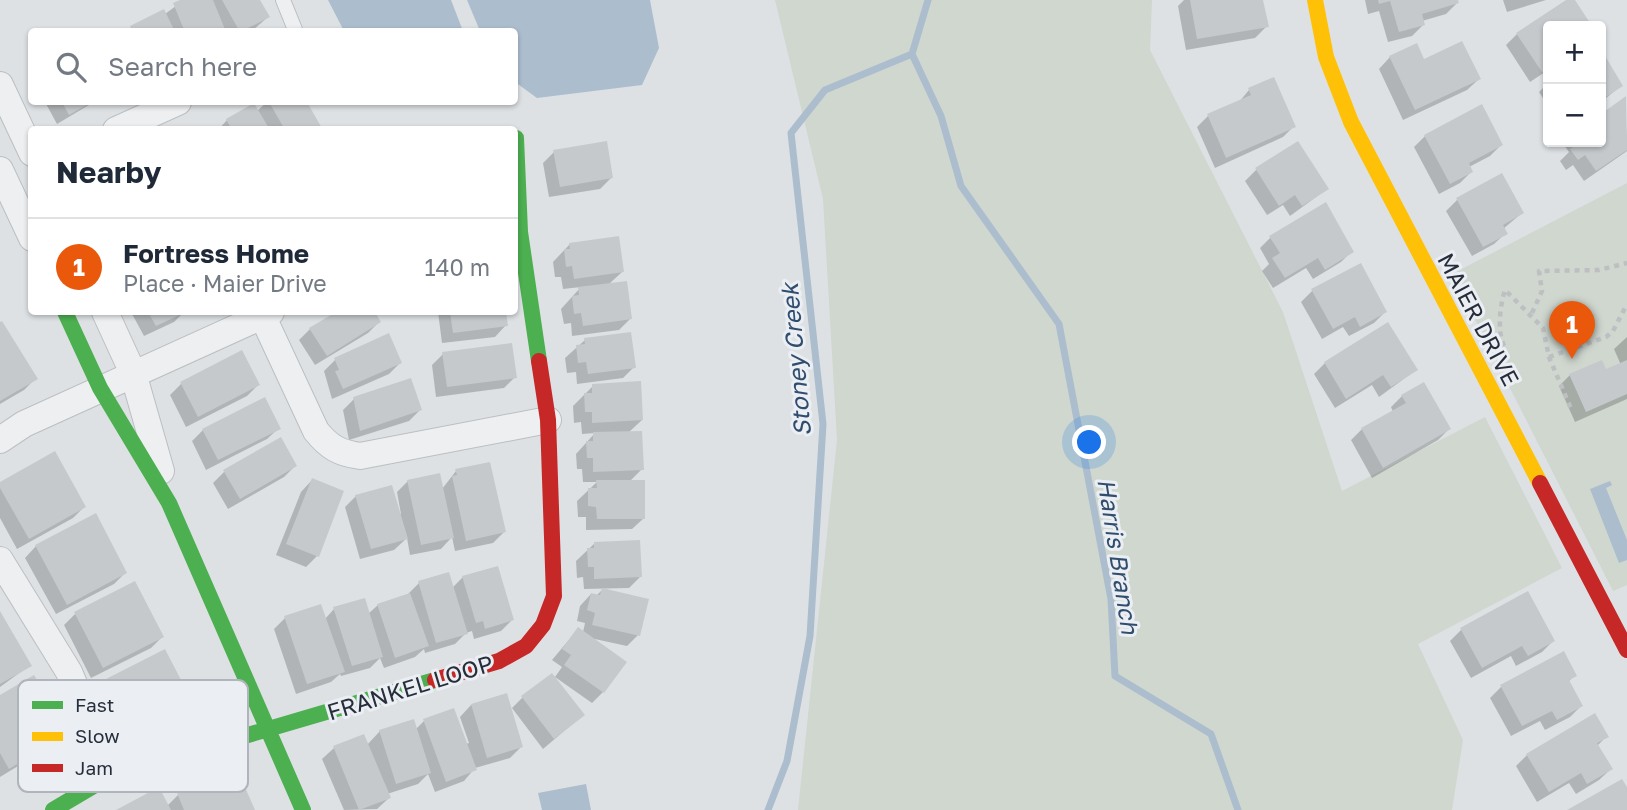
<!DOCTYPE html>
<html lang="en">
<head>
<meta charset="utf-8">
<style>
  body { margin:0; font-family:"Golos Text",sans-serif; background:#f2f2f3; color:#1f2937 }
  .controls { position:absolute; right:21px; top:21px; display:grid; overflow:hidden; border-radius:7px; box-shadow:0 2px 5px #0004 }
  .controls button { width:63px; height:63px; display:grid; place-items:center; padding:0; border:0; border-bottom:2px solid #e0e1e3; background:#fff; color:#1f2937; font:35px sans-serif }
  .you { position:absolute; left:1090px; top:443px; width:24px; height:24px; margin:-18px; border:5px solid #fff; border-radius:50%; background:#1a73e8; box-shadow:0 0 0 10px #1a73e833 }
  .badge { display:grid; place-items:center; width:46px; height:46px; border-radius:50%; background:#ea580c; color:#fff; font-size:23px; font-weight:700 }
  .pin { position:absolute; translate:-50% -58px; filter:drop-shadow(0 2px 4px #0008) }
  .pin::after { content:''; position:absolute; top:37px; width:24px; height:21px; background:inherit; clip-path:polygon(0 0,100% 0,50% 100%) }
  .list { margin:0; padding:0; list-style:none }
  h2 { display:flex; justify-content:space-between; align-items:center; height:91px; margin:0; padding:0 28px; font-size:30px }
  h2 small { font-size:23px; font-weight:400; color:#747a83 }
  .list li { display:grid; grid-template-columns:46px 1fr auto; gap:21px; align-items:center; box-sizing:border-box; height:98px; padding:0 28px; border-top:2px solid #e0e1e3 }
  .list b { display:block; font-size:26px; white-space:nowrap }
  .list p { margin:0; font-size:23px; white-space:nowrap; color:#747a83 }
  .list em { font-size:23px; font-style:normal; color:#747a83 }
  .icon { flex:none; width:38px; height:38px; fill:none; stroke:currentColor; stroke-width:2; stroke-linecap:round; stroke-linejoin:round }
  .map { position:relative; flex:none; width:1627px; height:810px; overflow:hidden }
  .search { position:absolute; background:#fff; box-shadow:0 2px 5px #0004; left:28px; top:28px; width:490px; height:77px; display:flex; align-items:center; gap:18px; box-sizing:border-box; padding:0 24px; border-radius:7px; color:#747a83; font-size:26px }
  .panel { position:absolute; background:#fff; box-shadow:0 2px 5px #0004; left:28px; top:126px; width:490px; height:189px; border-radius:7px }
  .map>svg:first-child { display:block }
  .green { fill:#cfd7cf }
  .water { fill:#acbdce }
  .shadow { fill:#0003 }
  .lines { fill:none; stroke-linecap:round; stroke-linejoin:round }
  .stream { stroke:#acbdce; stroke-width:7 }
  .building { fill:#c6c9cc }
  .lane-casing { stroke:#bcbfc2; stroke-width:16 }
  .street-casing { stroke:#bcbfc2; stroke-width:28 }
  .path { stroke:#bdbfc3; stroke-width:4.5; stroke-dasharray:5 5; stroke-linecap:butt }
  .lane { stroke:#edeff0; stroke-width:14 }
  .street { stroke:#edeff0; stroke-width:26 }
  .fast { stroke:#4caf50; stroke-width:16 }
  .slow { stroke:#ffc107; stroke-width:16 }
  .jam { stroke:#c62828; stroke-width:16 }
  .labels { text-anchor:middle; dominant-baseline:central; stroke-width:6; stroke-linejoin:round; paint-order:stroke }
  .street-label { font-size:23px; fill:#262e3b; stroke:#ebeff4 }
  .water-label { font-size:24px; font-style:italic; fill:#314d6e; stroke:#ebeff4 }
  .key { fill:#ebeff4; stroke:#b0b5bc; stroke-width:2 }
  .key-label { font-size:19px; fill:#262e3b }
</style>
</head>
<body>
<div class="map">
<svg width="1627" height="810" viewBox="0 0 1627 810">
  <rect width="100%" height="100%" fill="#dee1e4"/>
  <path class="green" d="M775 0H1152L1150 50 1283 312 1342 491 1485 417 1562 568 1418 644 1463 740 1452 810H798L837 440 823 199Z
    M1627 183V585L1613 591 1452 274Z"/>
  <path class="water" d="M328 0H451L463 31H344Z
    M467 0H650L659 48 642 85 537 98 515 82 514 32 480 31Z
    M1610 481 1612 485 1606 488 1627 540V560L1619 563 1590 489Z
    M586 784 591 810H542L538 793Z"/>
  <path class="shadow" d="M184 0H258L268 17 251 32H128L165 14Z
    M1184 0H1252L1267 26 1255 38 1186 50 1178 6Z
    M1365 0H1456L1457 3 1446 14 1422 21 1423 25 1412 36 1388 42 1379 11 1368 14Z
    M1503 0H1546L1507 12Z
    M1569 0H1573L1590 26H1548V70L1530 82 1506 45 1517 34Z
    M1601 53 1621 86 1601 102Z
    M1390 57 1479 79 1467 90 1403 120 1379 69Z
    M1548 83V106L1539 92Z
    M1249 90 1294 126 1283 137 1215 168 1197 127 1208 116 1239 102Z
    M1625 99 1627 151 1584 181 1573 165 1566 170 1560 161 1569 152 1564 145 1567 142H1601V116Z
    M45 102H94L57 124Z
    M267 102H305L321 130H218L227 120 257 111Z
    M1425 136 1501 145 1490 156 1469 167 1471 172 1460 183 1439 194 1414 147Z
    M1298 143 1327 189 1290 216 1283 205 1267 215 1245 181 1256 170Z
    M554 152 611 178 600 189 549 197 543 163Z
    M1457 200 1522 213 1503 229 1506 233 1494 244 1472 256 1446 211Z
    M1271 237 1352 251 1341 262 1313 279 1306 268 1273 288 1262 271 1269 264 1260 248Z
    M570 244 622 272 608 285 630 319 619 330 572 336 571 323 564 324 561 309 581 287 563 289 561 277H555L553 262Z
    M1313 290 1385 312 1374 323 1349 336 1343 327 1322 339 1301 302Z
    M131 312H184L174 322 144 336Z
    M339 312H373L379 322 368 333 315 365 299 340 310 329Z
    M438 312H504L506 325 495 337 442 343Z
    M0 324 35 379 24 390 0 404Z
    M1627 337V399L1575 422 1559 386 1570 375 1606 372 1621 365 1614 349Z
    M585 340 634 367 623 378 577 384 576 372 567 373 565 358Z
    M241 353 258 385 247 396 186 427 170 395 181 384Z
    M443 354 515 377 504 388 436 397 432 365Z
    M335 360 400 363 389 374 332 399 324 371Z
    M1325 363 1416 370 1379 397 1372 385 1335 408 1314 374Z
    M593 386 642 420 628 433 642 469 629 482 644 518 632 529 586 530V517H578L577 501 597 482H583L582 469H577L576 454 595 433 582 434 581 422 574 423 573 406Z
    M1402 396 1449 429 1438 440 1372 478 1351 440 1362 429 1393 412 1391 407Z
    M354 399 420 410 409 421 349 440 343 410Z
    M279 428 267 439 206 470 192 441 203 430Z
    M295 466 284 477 228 509 213 483 224 472Z
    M456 471 504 532 493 543 455 551 452 537 441 549 410 555 407 538 394 550 360 559 345 507 356 496 401 514 397 492 408 481 442 489Z
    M312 480 317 556 306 567 276 555 301 492Z
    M0 484 84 507 73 518 17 549 0 518Z
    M594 544 640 577 629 588 584 589 583 577 577 578 576 561Z
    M36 546 125 573 114 584 56 614 25 558Z
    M463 577 512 620 501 631 474 639 472 631 466 633 455 644 425 653 424 649 415 657 384 668 380 658 370 668 341 676 340 674 331 682 296 694 274 629 285 618 325 619 334 609 368 614 378 605 408 594 419 583 452 588Z
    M603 589 638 635 627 646 590 638 603 692 592 703 555 677 562 667 552 660 578 629 583 632 585 623 577 621 580 606 591 594 596 596Z
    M75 614 162 637 151 648 91 678 64 625Z
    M0 615 29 666 0 687Z
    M1461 630 1553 641 1542 652 1516 666 1511 656 1471 678 1450 641Z
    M1575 675 1568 682 1581 706 1570 717 1545 730 1540 721 1511 736 1490 698 1501 687Z
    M0 697 67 732 56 743 0 777Z
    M523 697 583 715 543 749 512 708Z
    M471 705 521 747 510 758 475 768 464 781 435 792 428 774 418 784 387 794 389 798 377 809 344 810 322 759 334 748 363 736 367 745 380 731 416 729 424 721 466 744 469 743 460 717Z
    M1607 736 1597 746 1611 769 1599 780 1576 794 1569 783 1537 802 1516 766 1527 755Z
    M178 795 253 810H120L167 806Z"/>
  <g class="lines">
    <path class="stream" d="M928 0 912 54 941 116 961 186 1059 324 1111 599 1115 676 1211 734 1238 810
      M768 810 787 761 810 636 823 424 791 133 825 90 912 54"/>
  </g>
  <path class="building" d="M180 0H213L226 32H185L173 3Z
    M222 0H260L270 17 240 32Z
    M1190 0H1263L1269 27 1197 39Z
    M1378 0H1458L1459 3 1422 14 1425 25 1399 32 1390 1 1379 4Z
    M1566 0H1575L1592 26H1548V68L1542 72 1516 33Z
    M164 9 175 32H133L130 26Z
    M1462 41 1481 79 1415 110 1389 56 1417 43 1424 59Z
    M1601 49 1623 86 1601 100Z
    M1274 77 1296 127 1226 158 1207 114 1251 95 1248 88Z
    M1626 96 1627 150 1596 171 1585 155 1578 160 1570 149 1580 142H1601V114Z
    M62 102H92L69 115Z
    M269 102H307L323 130H285Z
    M254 103 270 130H232L226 119Z
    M1482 104 1503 145 1469 163 1473 172 1450 184 1424 135Z
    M607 141 613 178 560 187 553 150Z
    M1298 141 1329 189 1302 206 1295 195 1279 206 1255 168Z
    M1502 173 1524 213 1503 225 1508 234 1483 247 1456 198Z
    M1326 202 1354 252 1325 270 1318 258 1285 278 1272 258 1280 253 1269 236Z
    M619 236 624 272 574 279 572 266 566 267 564 249H570L569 243Z
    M1361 263 1387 312 1360 327 1355 317 1333 329 1311 289Z
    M627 281 632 319 583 326 581 313 574 314 572 296 579 295 578 287Z
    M148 312H186L156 326Z
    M336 312H375L381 322 327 356 309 328Z
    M450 312H506L508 326 453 333Z
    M2 321 38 379 0 401V322Z
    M1388 322 1418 370 1391 387 1383 375 1346 399 1324 362Z
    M631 332 636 368 588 374 586 362 578 363 576 345 585 344 584 338Z
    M389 333 402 363 343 389 335 371 339 370 334 358Z
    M512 343 517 378 447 387 442 352Z
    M242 350 260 385 198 417 180 382Z
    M1602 360 1606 369 1627 360V394L1586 412 1569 374Z
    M411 378 422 410 360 431 353 397Z
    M641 381 643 420 592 423V412H585L584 393H592V384Z
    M1424 382 1451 429 1383 468 1361 428 1406 403 1401 395Z
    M265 397 281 429 218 460 202 429Z
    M642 431 644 470 593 472V458H587L586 441H593V432Z
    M281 437 297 466 240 499 223 470Z
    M55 451 86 507 29 539 0 488V482Z
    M490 462 506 532 466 541 452 476 457 475 455 469Z
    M440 473 454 538 421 545 407 480Z
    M312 478 344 491 319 557 286 544Z
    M596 480H645V519H597L596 507 588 506V488H597Z
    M392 485 408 539 371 549 355 495Z
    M96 513 127 573 67 605 35 545Z
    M640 540 642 577 594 579V567H588L587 548H594V542Z
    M498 566 514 620 485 629 483 621 476 623 462 576Z
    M449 572 468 634 436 643 418 581Z
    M135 581 164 637 103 668 74 612Z
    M602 588 649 599 640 636 592 625 595 613 587 610 591 593 600 595Z
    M1528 591 1555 641 1528 656 1522 646 1482 668 1460 628Z
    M410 593 429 646 395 658 377 604Z
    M365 598 383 657 352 666 333 607Z
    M321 604 345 672 307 684 284 616Z
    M0 611 32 666 0 684Z
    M578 627 627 662 604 693 564 665 571 655 562 649Z
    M165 649 195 707 134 737 104 680Z
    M1564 651 1577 676 1569 680 1583 706 1557 720 1552 711 1522 726 1500 685Z
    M552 673 585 715 554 739 521 696Z
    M34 675 69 732 9 769 0 753V695Z
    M507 693 523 747 487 758 471 704Z
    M454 708 477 770 446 782 423 719Z
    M1595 713 1609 737 1597 743 1613 769 1587 784 1581 773 1549 792 1526 754Z
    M414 719 431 773 396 784 379 730Z
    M364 734 391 798 359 810 333 746Z
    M236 767 255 810H184L177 793Z
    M1622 779 1627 787V810H1567Z
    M159 787 171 810H116Z"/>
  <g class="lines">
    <g class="lane-casing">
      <path id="lane" d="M283 0 296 32"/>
    </g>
    <g class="street-casing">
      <path id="street" d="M0 85 32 153
        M116 130 178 102
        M0 170 32 238
        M105 312 133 373 161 471
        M262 315 316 431C329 447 339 453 360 456L548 420
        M0 440 24 424 271 312
        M0 560 69 672 112 775"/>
    </g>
    <path class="path" d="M1532 313 1542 291 1539 271 1599 270 1627 263
      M1504 346C1497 331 1500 305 1505 290L1543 328 1549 357 1572 411
      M1549 357 1606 337 1613 331 1627 304"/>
    <use href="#lane" class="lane"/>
    <use href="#street" class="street"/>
    <path class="fast" d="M516 138 520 232 539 361
      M65 312 100 388 169 503 303 810
      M53 810 112 775 435 680"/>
    <path class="slow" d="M1315 0 1326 57 1351 122 1540 483"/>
    <path class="jam" d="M1540 483 1627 650
      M435 680 499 661 526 646 543 625 554 596 548 420 539 361"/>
  </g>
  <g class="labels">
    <g class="street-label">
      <text transform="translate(1479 319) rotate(62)">MAIER DRIVE</text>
      <text transform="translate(410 687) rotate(-17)">FRANKEL LOOP</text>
    </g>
    <g class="water-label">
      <text transform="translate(795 360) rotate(-95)">Stoney Creek</text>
      <text transform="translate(1119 556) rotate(81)">Harris Branch</text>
    </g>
  </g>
  <rect x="18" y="680" width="230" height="112" rx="10" class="key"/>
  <rect x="32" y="701" width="31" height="8" fill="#4caf50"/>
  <rect x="32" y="732" width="31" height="9" fill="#ffc107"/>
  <rect x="32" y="764" width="31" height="8" fill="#c62828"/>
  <g class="key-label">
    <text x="75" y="712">Fast</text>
    <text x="75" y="743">Slow</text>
    <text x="75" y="775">Jam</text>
  </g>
</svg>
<div class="controls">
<button>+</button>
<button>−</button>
</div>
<div class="you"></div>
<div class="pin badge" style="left:1572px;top:359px">1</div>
<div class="search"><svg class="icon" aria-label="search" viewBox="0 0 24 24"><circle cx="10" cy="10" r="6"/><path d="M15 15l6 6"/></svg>Search here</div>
<section class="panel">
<h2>Nearby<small></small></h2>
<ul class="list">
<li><span class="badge">1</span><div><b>Fortress Home</b><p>Place · Maier Drive</p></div><em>140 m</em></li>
</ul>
</section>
</div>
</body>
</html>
